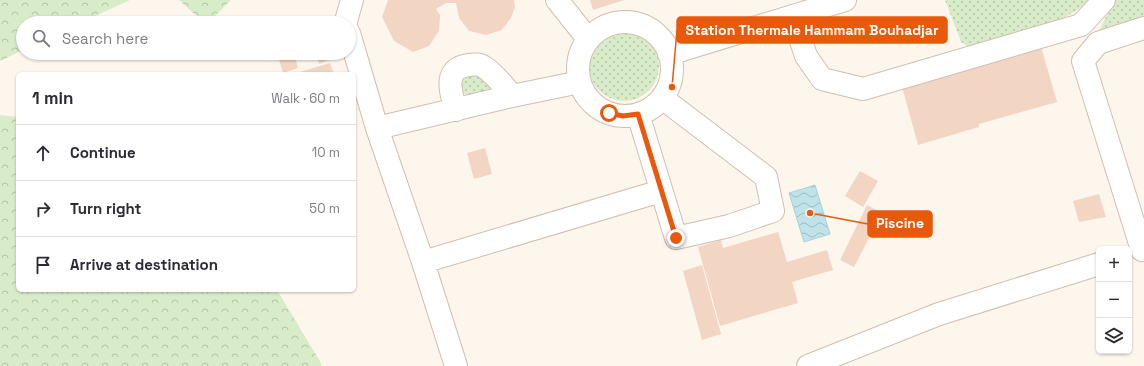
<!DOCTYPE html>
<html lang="en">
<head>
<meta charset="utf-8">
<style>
  body { margin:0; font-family:"Space Grotesk",sans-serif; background:#f7f7f7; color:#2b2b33 }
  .controls { position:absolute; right:12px; bottom:12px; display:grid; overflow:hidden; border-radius:6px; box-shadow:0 1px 3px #0004 }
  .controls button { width:36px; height:36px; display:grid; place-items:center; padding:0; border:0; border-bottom:1px solid #e1e1e2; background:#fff; color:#2b2b33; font:20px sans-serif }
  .stop { position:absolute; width:12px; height:12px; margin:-9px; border:3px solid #ea580c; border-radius:50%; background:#fff }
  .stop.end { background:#ea580c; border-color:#fff; box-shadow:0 1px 4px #0008 }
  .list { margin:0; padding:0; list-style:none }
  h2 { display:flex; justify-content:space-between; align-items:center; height:52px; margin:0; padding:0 16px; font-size:17px }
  h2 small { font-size:13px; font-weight:400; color:#7c7c81 }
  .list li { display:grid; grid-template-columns:26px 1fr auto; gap:12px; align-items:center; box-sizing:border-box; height:56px; padding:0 16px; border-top:1px solid #e1e1e2 }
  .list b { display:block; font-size:15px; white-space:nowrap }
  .list em { font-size:13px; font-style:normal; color:#7c7c81 }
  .icon { flex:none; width:22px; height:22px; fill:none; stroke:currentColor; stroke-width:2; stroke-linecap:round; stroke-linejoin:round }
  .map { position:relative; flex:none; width:1144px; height:366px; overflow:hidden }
  .search { position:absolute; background:#fff; box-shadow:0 1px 3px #0004; left:16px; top:16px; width:340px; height:44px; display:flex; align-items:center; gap:10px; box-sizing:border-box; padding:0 14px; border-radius:22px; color:#7c7c81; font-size:15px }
  .panel { position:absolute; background:#fff; box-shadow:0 1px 3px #0004; left:16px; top:72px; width:340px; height:220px; border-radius:6px }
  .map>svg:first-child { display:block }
  .grass { fill:url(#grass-dots) }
  .forest { fill:url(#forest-crowns) }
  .water { fill:url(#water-waves); stroke:#a5d3da }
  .building { fill:#f3d5c3 }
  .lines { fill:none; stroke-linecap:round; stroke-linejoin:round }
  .minor-casing { stroke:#d1beb0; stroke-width:24 }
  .minor { stroke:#fff; stroke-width:22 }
  .route { stroke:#ea580c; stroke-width:5 }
  .leader { fill:none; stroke:#e8590c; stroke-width:1.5 }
  .callout-dot { fill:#e8590c; stroke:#fffaf3; stroke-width:1.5 }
  .callout { fill:#e8590c; stroke:#e8590c; stroke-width:1.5 }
  .callout-label { font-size:14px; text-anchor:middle; font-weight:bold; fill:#fff }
</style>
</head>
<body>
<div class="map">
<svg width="1144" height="366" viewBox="0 0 1144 366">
  <defs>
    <pattern id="grass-dots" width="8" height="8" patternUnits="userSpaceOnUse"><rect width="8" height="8" fill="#d8ecc9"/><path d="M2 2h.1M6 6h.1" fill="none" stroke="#b4c2a5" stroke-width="1.8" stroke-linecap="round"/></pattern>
    <pattern id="forest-crowns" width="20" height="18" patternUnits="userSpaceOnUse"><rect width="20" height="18" fill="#d8ecc9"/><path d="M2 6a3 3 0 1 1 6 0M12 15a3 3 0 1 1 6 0" fill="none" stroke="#b4c2a5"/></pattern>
    <pattern id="water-waves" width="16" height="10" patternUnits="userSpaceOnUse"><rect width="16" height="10" fill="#bfe3e8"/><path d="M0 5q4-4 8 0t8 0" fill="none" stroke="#a0bbbe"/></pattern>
  </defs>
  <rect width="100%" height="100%" fill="#fdf6ec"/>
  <path class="grass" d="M945 0H1090L1080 8 1062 19 969 47 961 42Z
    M1114 0H1144V20L1099 31Z
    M589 66a35 35 0 1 1 70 0a35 35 0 1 1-70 0Z
    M465 75C479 75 484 78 492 89L490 91 468 95 461 92V80Z"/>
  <path class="forest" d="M0 0H130L80 23H23V50L0 61Z
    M179 0H231L208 23H204Z
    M0 115 18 117V290H277L321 363V366H0Z"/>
  <path class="water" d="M815 185 830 234 804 242 789 193Z"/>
  <path class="building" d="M388 0H514L515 7 511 18 502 30 486 35 469 31 459 18 456 3H446L436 9 440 15 439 31 429 46 413 52 394 41 382 17Z
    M590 0H624L593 10Z
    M1040 43 1057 102 979 124V127L918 145 901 83Z
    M277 53H294L298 68 283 73Z
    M316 53H325L327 61 319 64Z
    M330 63 334 74H293Z
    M485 148 492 174 474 179 467 153Z
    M860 171 878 181 863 207 845 196Z
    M1099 194 1106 217 1079 222 1073 201Z
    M867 205 882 213 854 267 840 260Z
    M778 232 787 262 827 250 833 270 792 282 798 303 720 326 698 247 721 240 723 248Z
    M702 265 721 334 702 340 683 271Z"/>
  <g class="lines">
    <g class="minor-casing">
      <path id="minor" d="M557 0 588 39
        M793 16 806 56 822 79 863 89 1081 25 1104 0
        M578 69a47 47 0 1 1 94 0a47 47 0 1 1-94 0Z
        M346 23V21L352 0
        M349 33 377 128 423 262 456 366
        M669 54 845 0
        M456 110C450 92 443 68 469 65 473 64 480 64 484 67 495 74 504 86 512 96
        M638 114 676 238 729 226 773 211 766 177 662 98
        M377 128 512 96 580 82
        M1142 250 1083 61 1098 43 1144 28
        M423 262 661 191
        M808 366 939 314 1099 264"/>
    </g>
    <use href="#minor" class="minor"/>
  </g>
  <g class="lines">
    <path class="route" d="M609 113 623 116 638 114 676 238"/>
  </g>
  <path class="leader" d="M672 87L677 30M810 213L868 224"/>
  <g class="callout-dot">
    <circle cx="672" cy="87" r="4"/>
    <circle cx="810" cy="213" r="4"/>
  </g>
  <g class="callout">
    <rect x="677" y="17" width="270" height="26" rx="4"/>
    <rect x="868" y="211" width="64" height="26" rx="4"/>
  </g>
  <g class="callout-label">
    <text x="812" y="35">Station Thermale Hammam Bouhadjar</text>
    <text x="900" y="228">Piscine</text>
  </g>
</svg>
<div class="controls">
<button>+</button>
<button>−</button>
<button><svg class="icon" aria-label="layers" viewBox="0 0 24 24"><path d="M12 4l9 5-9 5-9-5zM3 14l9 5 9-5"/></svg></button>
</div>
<div class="stop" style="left:609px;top:113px"></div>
<div class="stop end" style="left:676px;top:238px"></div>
<div class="search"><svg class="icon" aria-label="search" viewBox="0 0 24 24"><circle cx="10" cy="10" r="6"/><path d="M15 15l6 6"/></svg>Search here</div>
<section class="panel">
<h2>1 min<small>Walk · 60 m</small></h2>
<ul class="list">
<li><svg class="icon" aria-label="ahead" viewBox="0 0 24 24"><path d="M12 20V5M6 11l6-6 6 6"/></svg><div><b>Continue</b></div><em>10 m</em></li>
<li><svg class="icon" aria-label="right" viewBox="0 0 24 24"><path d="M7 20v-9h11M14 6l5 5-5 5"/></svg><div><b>Turn right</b></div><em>50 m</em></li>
<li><svg class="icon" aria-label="arrive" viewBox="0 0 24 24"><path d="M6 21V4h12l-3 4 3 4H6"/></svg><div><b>Arrive at destination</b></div></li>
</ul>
</section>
</div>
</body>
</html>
